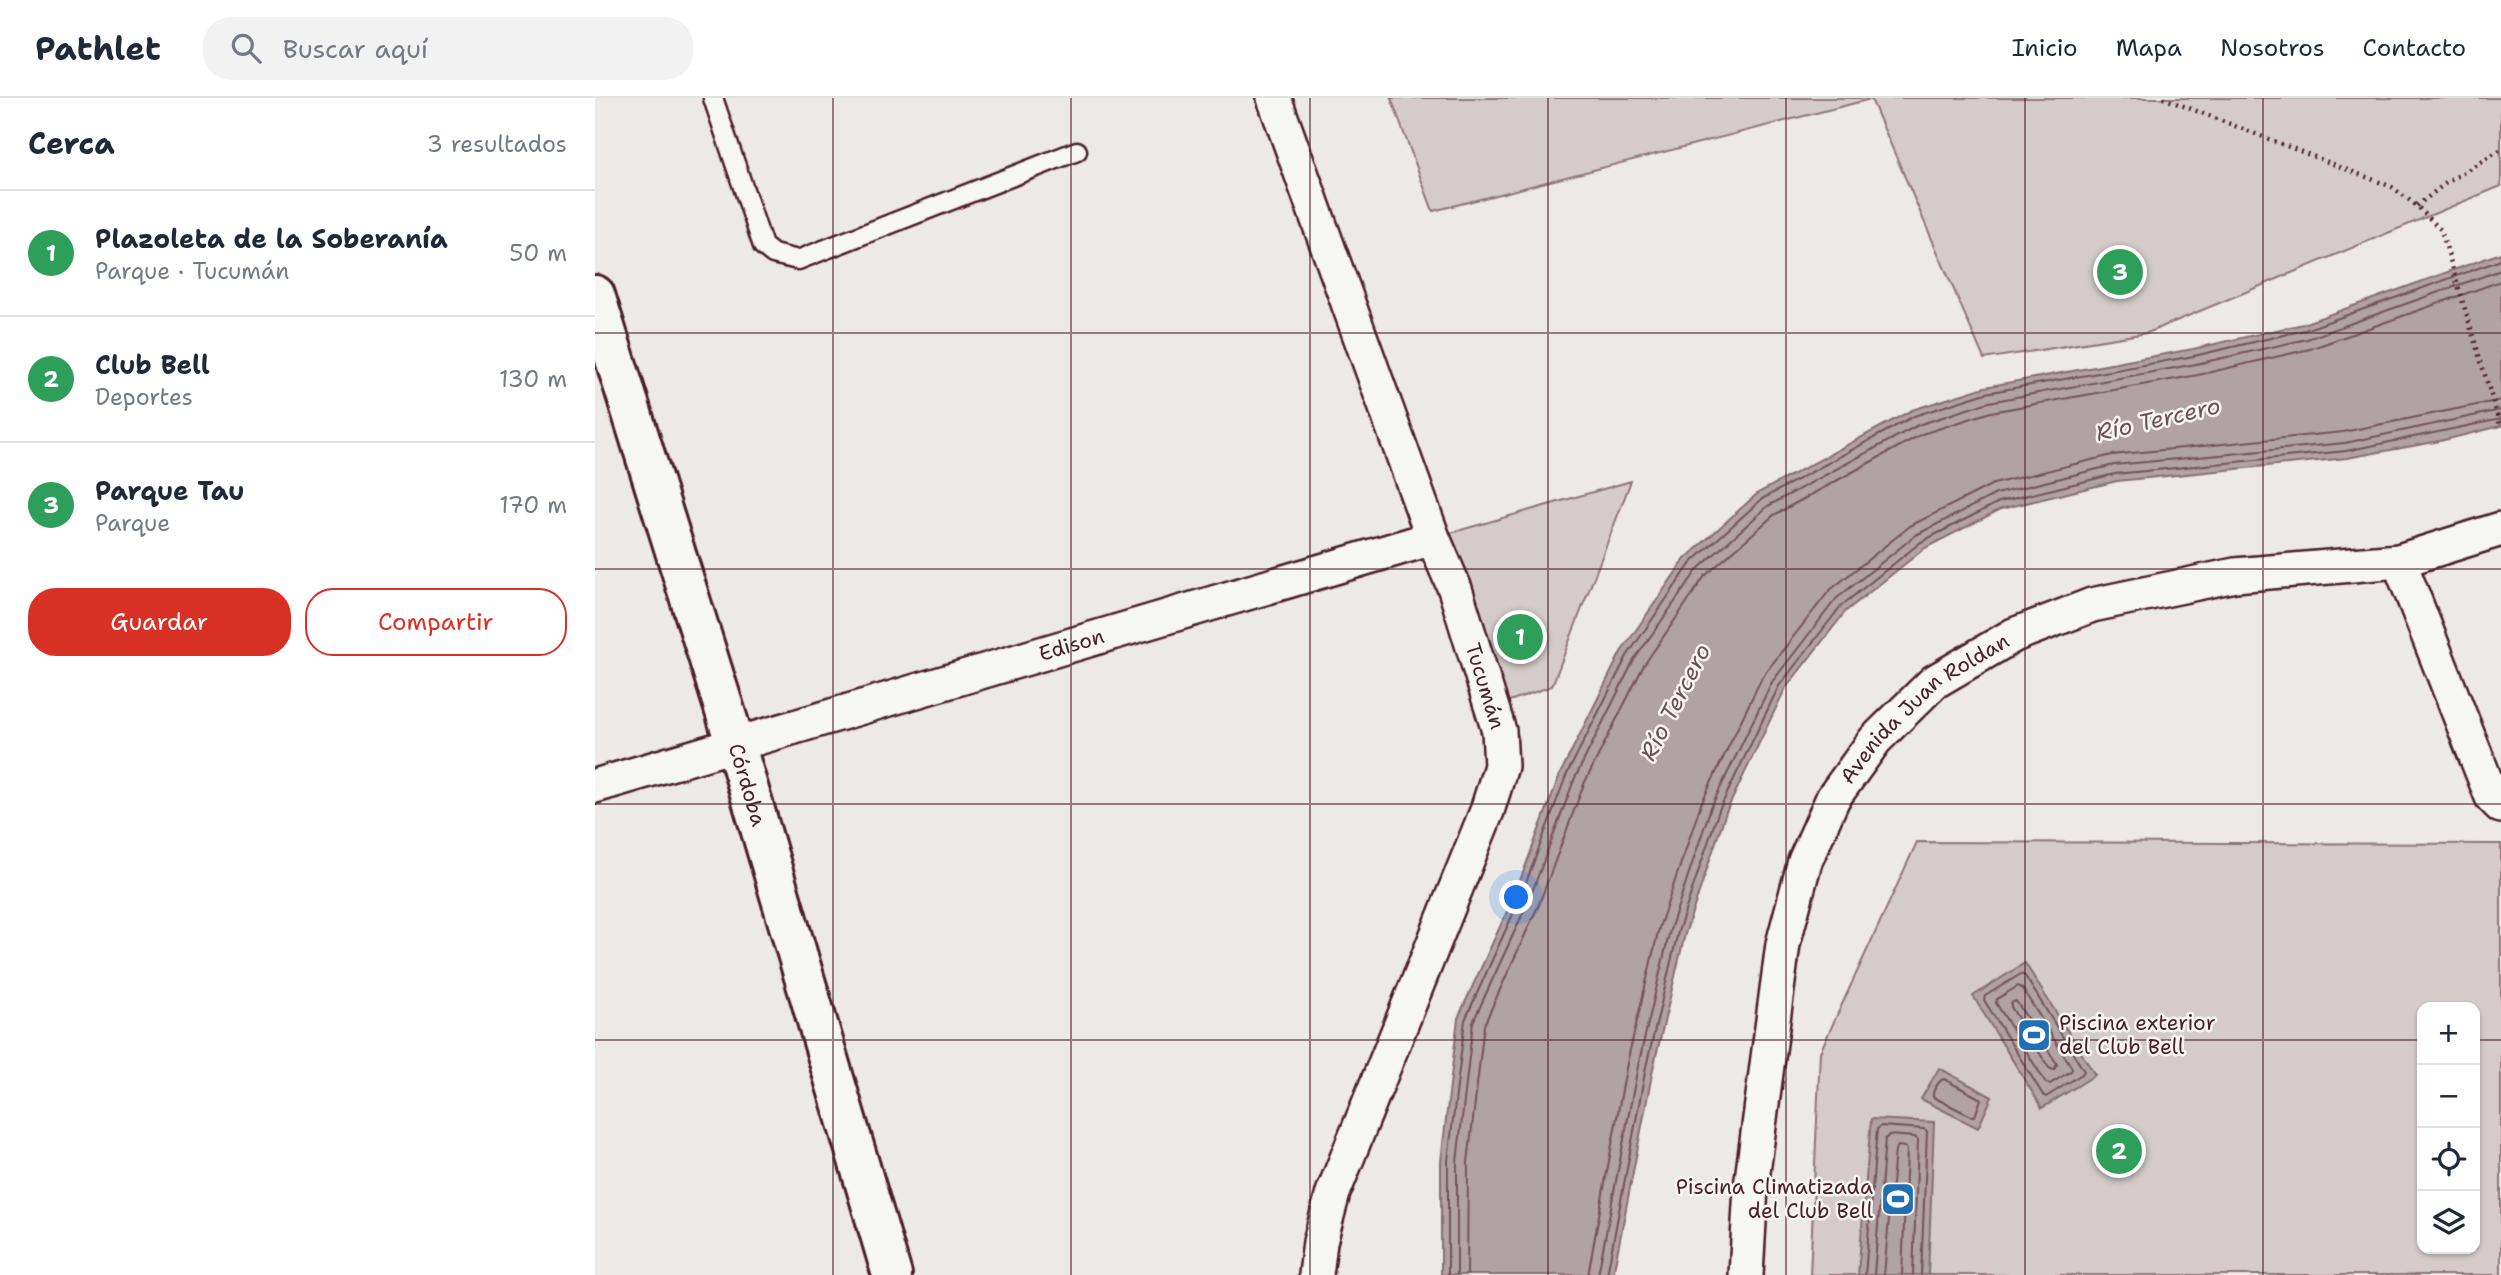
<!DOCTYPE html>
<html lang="es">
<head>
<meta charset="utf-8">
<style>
  body { margin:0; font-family:"Shantell Sans",sans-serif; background:#f2f2f3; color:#1f2937 }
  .controls { position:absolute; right:21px; bottom:21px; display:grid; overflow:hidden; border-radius:14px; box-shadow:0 2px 5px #0004 }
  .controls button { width:63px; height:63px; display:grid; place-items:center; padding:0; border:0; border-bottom:2px solid #e0e1e3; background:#fff; color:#1f2937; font:35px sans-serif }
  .you { position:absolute; left:922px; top:800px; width:24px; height:24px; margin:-18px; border:5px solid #fff; border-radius:50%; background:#1a73e8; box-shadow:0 0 0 10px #1a73e833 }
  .badge { display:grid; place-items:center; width:46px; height:46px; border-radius:50%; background:#d93025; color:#fff; font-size:23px; font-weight:700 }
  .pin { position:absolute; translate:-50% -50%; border:4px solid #fff; box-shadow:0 2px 7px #0006 }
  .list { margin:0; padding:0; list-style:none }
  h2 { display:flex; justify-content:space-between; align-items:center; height:91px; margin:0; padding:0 28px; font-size:30px }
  h2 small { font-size:23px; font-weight:400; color:#747a83 }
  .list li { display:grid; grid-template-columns:46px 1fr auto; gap:21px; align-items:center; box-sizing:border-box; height:126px; padding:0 28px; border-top:2px solid #e0e1e3 }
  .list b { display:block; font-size:26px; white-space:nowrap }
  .list p { margin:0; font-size:23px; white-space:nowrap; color:#747a83 }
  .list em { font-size:23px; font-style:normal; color:#747a83 }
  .actions { display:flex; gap:14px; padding:21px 28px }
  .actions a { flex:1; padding:16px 0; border:2px solid #d93025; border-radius:28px; text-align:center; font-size:24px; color:#d93025 }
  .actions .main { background:#d93025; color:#fff }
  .icon { flex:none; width:38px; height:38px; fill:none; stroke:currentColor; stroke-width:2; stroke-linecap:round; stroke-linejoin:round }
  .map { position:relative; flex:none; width:1906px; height:1177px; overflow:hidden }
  header { display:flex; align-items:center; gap:42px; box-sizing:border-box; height:98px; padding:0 35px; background:#fff; border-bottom:2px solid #e0e1e3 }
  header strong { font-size:33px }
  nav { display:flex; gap:38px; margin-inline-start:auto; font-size:24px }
  .search { width:490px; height:63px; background:#f2f2f3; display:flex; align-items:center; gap:18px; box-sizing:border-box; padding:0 24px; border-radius:28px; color:#747a83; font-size:26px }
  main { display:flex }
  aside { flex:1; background:#fff }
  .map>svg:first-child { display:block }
  .green { fill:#d4cbca; stroke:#8f757a; stroke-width:2; fill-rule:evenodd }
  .water { fill:#b1a2a3; stroke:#886e73; stroke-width:2 }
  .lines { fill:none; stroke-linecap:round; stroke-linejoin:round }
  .shore { stroke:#73535b; stroke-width:2 }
  .service-casing { stroke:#4a1f2b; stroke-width:23 }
  .minor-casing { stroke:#4a1f2b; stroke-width:38 }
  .tertiary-casing { stroke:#4a1f2b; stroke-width:44 }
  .path { stroke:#4a1f2b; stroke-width:4.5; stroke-dasharray:2 5; stroke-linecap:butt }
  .service { stroke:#f6f6f2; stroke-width:18 }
  .minor { stroke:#f6f6f2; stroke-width:33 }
  .tertiary { stroke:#f6f6f2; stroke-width:38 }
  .grid { fill:none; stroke:#4a1f2b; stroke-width:2; stroke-opacity:0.55 }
  .labels { text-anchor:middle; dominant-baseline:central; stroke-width:5; stroke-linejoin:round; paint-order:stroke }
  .street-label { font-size:21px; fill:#4a1f2b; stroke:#f6f6f2 }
  .poi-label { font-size:21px; fill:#4a1f2b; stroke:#f6f6f2; text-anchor:start }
  .water-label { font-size:23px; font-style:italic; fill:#6e4d55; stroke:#f6f6f2 }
</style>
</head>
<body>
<header>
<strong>Pathlet</strong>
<div class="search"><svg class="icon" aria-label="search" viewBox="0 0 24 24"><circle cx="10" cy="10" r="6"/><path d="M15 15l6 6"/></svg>Buscar aquí</div>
<nav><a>Inicio</a><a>Mapa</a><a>Nosotros</a><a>Contacto</a></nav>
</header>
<main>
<aside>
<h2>Cerca<small>3 resultados</small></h2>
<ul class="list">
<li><span class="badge" style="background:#2e9e5b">1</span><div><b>Plazoleta de la Soberanía</b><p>Parque · Tucumán</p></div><em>50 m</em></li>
<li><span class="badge" style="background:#2e9e5b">2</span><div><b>Club Bell</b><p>Deportes</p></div><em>130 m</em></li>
<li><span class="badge" style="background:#2e9e5b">3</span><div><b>Parque Tau</b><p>Parque</p></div><em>170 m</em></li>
</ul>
<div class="actions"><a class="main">Guardar</a><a>Compartir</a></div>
</aside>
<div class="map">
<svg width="1906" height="1177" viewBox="0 0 1906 1177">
  <rect width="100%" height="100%" fill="#ece9e6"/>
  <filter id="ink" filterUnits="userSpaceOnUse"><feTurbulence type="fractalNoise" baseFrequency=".0143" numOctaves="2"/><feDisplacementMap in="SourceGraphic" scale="14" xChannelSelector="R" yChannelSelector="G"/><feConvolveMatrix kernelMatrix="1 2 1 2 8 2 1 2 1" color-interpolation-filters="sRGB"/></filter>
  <g filter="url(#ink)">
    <path class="green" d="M796 0H1906V88L1552 235 1389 261 1276 1 838 113Z
      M1036 383 957 588 903 607 838 440Z
      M1322 744 1906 746V1177H1215L1225 954ZM1827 909H1880V1151H1827Z"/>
    <path class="water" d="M1906 155V328L1845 343 1752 360 1522 383 1406 411 1330 450 1251 513 1190 591 1131 714 1090 836 1058 971 1018 1177H846V1063L863 920 920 796 965 676 1026 554 1090 461 1163 395 1317 312 1390 289 1598 251 1708 226Z
      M1430 865 1500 977 1447 1010 1378 898Z
      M1344 970 1397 999 1383 1030 1326 1001Z
      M1276 1021 1339 1024 1333 1177H1263Z"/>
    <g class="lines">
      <path class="shore" d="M1426 876 1430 878 1489 973 1487 976 1451 999 1448 997 1389 902 1390 898Z
        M1423 888 1427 890 1477 970 1476 973 1455 986 1451 985 1401 905 1402 901Z
        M1421 903 1462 966 1459 972 1454 970 1416 909V905Z
        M1349 981 1386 1001 1380 1018H1376L1338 999C1337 993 1344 982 1349 981Z
        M853 1177V1063L870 922 926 798 971 678 1032 558 1096 465 1167 401 1319 318 1391 295 1599 258 1710 232 1906 162
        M862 1177V1064L878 924 934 802 979 682 1039 562 1103 471 1173 408 1323 327 1394 304 1601 266 1712 241 1906 172
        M872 1177 873 1064 889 927 944 806 989 686 1049 567 1110 478 1179 417 1327 336 1396 314 1603 277 1715 251 1906 183
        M993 1177 1032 965 1064 830 1106 706 1167 579 1234 493 1315 428 1398 386 1517 357 1748 334 1906 302
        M1003 1177 1043 968 1075 832 1116 709 1177 584 1241 501 1321 437 1401 396 1519 367 1750 345 1906 312
        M1012 1177 1051 969 1083 834 1124 712 1184 588 1246 508 1326 444 1404 404 1520 376 1751 353 1906 321
        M1270 1177 1282 1031 1286 1028 1329 1031 1332 1033 1326 1177
        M1279 1177 1290 1041 1294 1037 1320 1039 1323 1042 1318 1177
        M1289 1177 1300 1052 1303 1048 1310 1049 1312 1052 1307 1177"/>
      <g class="service-casing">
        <path id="service" d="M118 0 168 148 178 156 203 162 482 53"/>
      </g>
      <g class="minor-casing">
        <g id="minor">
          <path id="s1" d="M679 0 838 440 860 491 904 633 906 668 892 713 738 1095 725 1144 721 1177"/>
          <path d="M1804 463 1897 699 1906 708"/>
          <path id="s2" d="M0 688 838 440"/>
          <path id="s3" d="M1151 1177 1156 1089 1188 846 1210 763 1238 700 1280 642 1339 584 1419 537 1497 507 1640 477 1804 463 1906 431"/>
        </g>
      </g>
      <g class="tertiary-casing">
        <g id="tertiary">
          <path id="s4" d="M0 197 140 645 297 1177"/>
        </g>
      </g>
      <path class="path" d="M1568 0 1797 89 1822 108 1846 132 1906 330
        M1822 108 1848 87 1906 51"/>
      <use href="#service" class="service"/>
      <use href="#minor" class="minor"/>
      <use href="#tertiary" class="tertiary"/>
    </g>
  </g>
  <path class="grid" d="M238 0V1177M476 0V1177M715 0V1177M953 0V1177M1191 0V1177M1430 0V1177M1668 0V1177M0 235H1906M0 471H1906M0 706H1906M0 942H1827M1880 942H1906"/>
  <defs>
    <g id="stadium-square" transform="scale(1.75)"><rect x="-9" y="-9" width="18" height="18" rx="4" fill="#1f6fb2" stroke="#f6f6f2"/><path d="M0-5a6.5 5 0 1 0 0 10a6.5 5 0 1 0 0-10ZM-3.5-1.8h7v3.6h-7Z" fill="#fff"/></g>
  </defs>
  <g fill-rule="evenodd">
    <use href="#stadium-square" x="1439" y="937"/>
    <use href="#stadium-square" x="1303" y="1101"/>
  </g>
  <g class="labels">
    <g class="street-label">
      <text stroke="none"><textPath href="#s2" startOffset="497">Edison</textPath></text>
      <text stroke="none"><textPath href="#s1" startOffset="625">Tucumán</textPath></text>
      <text stroke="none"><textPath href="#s3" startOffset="618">Avenida Juan Roldan</textPath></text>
      <text stroke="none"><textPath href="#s4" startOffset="513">Córdoba</textPath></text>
    </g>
    <g class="poi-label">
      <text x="1464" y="925">Piscina exterior<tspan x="1464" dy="24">del Club Bell</tspan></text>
      <text x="1278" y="1089" text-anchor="end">Piscina Climatizada<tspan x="1278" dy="24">del Club Bell</tspan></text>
    </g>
    <g class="water-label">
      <text transform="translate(1563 321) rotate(-13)">Río Tercero</text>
      <text transform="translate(1080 604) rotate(-63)">Río Tercero</text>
    </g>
  </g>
</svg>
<div class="controls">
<button>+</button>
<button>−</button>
<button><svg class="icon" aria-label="locate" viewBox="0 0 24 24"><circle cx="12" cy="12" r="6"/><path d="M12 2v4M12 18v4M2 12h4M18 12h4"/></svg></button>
<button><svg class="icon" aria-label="layers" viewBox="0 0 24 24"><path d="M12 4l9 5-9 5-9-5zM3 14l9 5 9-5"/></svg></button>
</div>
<div class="you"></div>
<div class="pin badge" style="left:925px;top:539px;background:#2e9e5b">1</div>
<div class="pin badge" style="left:1524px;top:1053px;background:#2e9e5b">2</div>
<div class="pin badge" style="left:1525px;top:174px;background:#2e9e5b">3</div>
</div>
</main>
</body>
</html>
